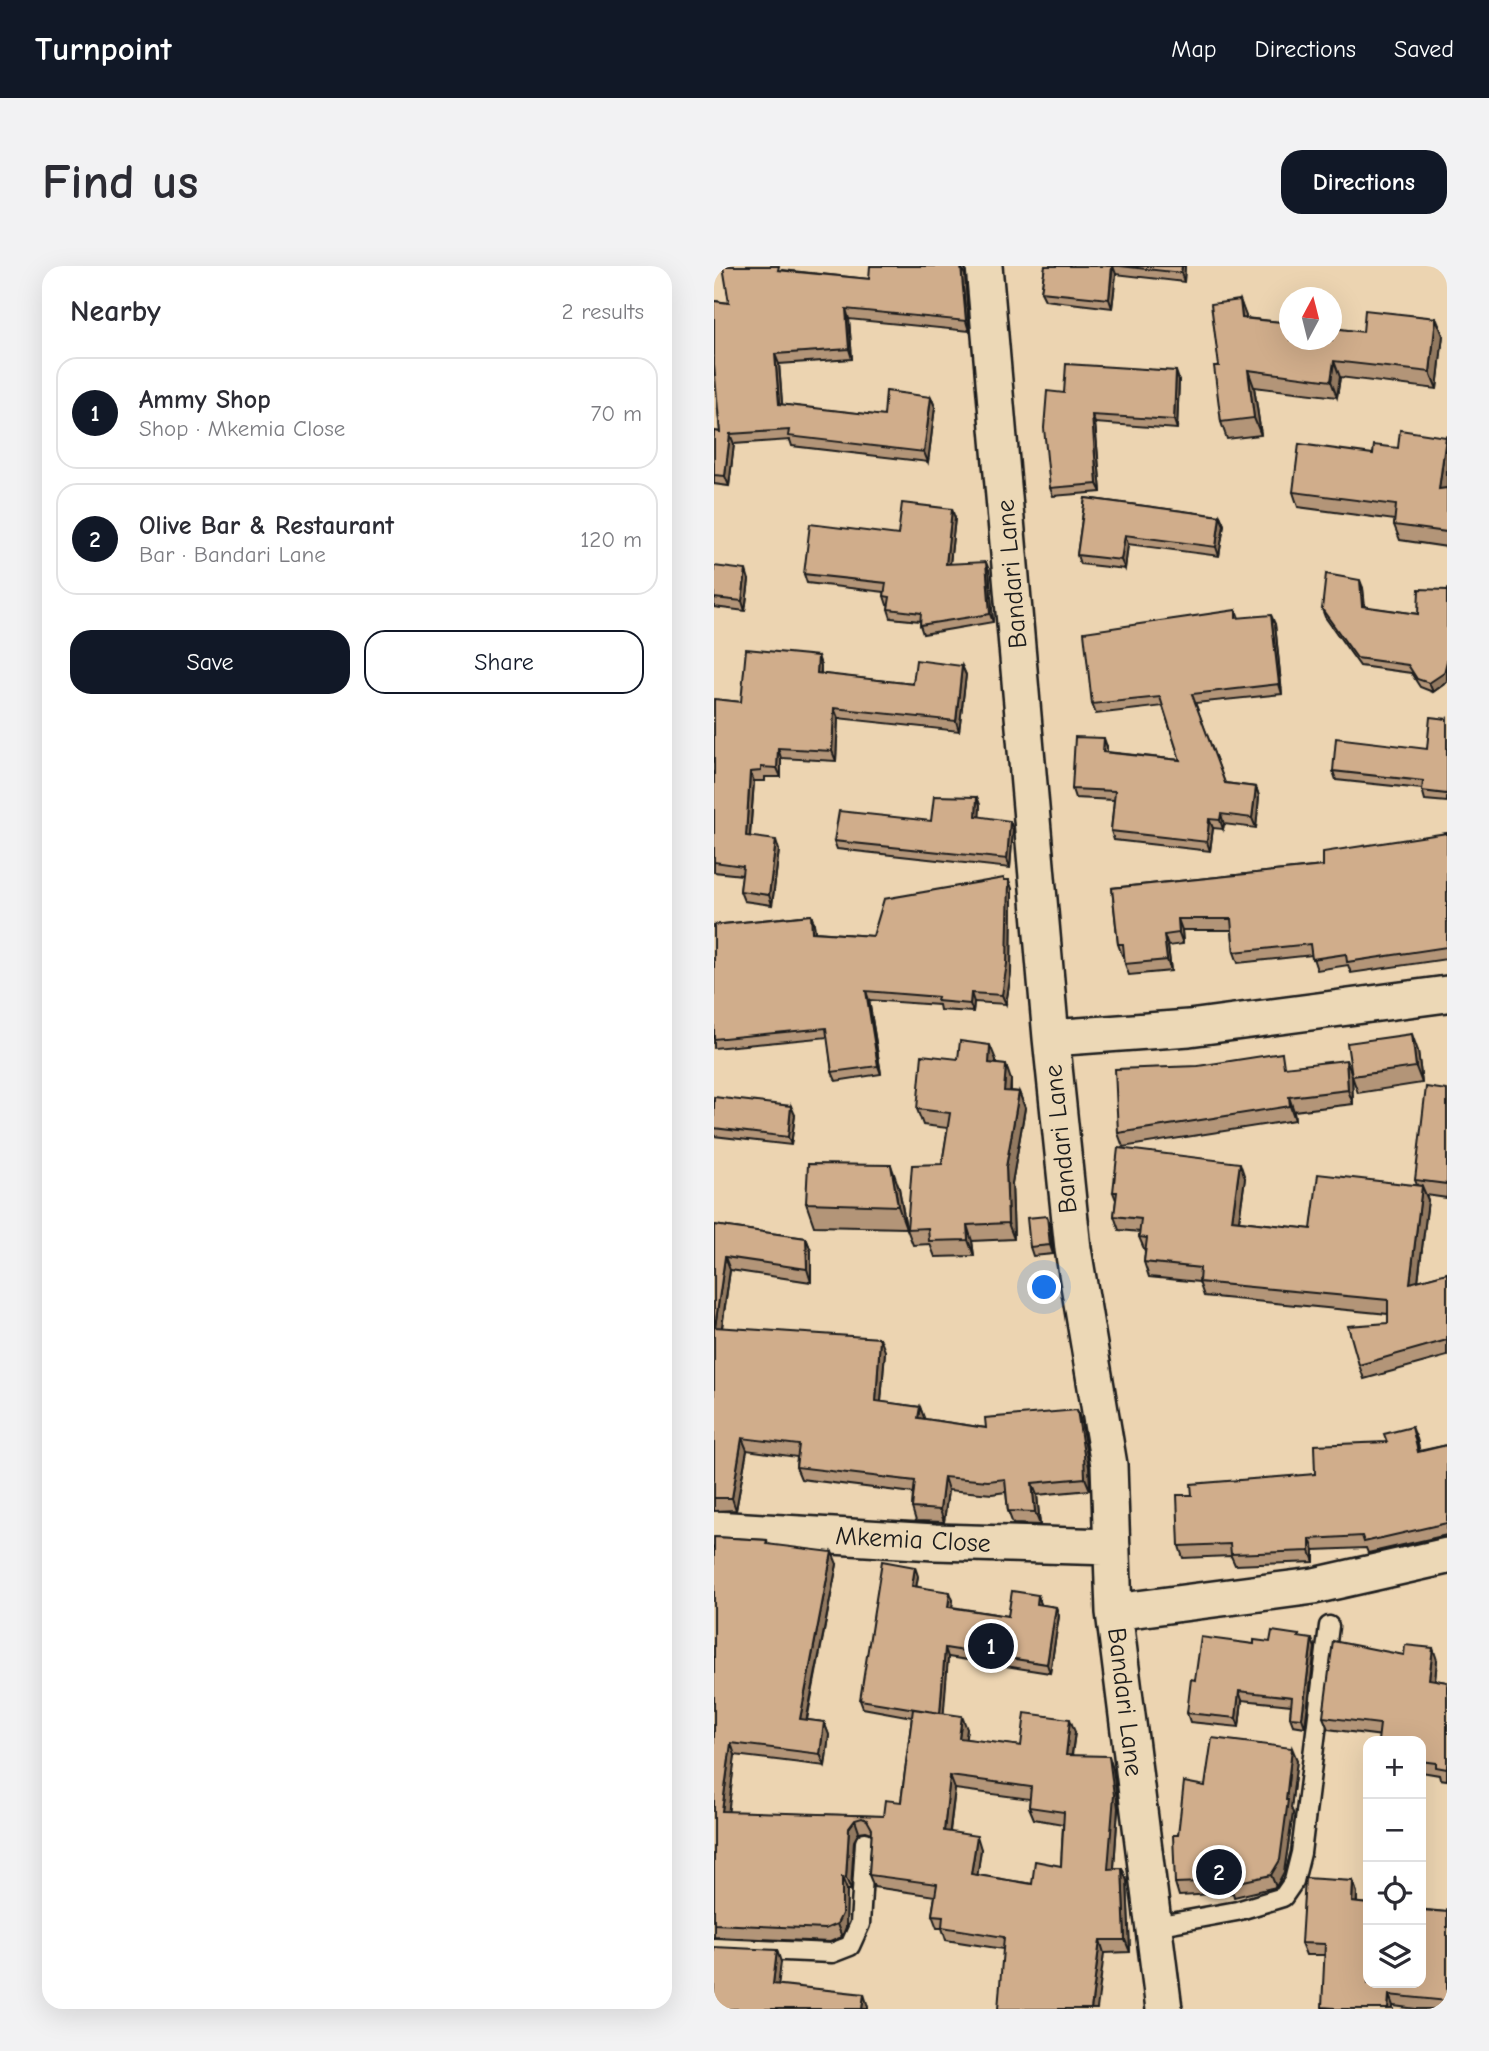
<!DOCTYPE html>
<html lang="en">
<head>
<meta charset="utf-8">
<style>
  body { margin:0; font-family:"Comic Neue",sans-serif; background:#f2f2f3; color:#2b2b33 }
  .controls { position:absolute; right:21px; bottom:21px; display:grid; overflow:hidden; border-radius:14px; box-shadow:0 7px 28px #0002 }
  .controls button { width:63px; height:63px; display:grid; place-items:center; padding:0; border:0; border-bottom:2px solid #e1e1e2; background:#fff; color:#2b2b33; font:35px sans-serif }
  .compass { position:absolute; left:565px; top:21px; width:63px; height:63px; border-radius:50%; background:#fff; box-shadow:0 7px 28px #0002; rotate:7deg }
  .you { position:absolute; left:331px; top:1022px; width:24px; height:24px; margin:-18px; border:5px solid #fff; border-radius:50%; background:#1a73e8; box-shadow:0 0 0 10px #1a73e833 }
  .badge { display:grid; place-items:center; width:46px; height:46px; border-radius:50%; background:#111827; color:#fff; font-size:23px; font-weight:700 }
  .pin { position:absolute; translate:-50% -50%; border:4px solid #fff; box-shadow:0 2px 7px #0006 }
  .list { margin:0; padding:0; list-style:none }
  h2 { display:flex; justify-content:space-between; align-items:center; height:91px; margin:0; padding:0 28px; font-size:30px }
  h2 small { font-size:23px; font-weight:400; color:#7c7c81 }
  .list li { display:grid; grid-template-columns:46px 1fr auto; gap:21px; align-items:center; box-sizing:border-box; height:112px; margin:0 14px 14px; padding:0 14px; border:2px solid #e1e1e2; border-radius:21px }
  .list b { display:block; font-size:26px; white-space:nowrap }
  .list p { margin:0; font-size:23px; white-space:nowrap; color:#7c7c81 }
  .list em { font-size:23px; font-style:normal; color:#7c7c81 }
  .actions { display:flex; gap:14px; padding:21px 28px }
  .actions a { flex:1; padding:16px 0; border:2px solid #111827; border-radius:21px; text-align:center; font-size:24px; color:#111827 }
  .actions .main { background:#111827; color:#fff }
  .icon { flex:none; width:38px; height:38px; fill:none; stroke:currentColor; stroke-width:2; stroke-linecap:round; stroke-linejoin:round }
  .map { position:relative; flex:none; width:733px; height:1743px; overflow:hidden; border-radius:21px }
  header { display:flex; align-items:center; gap:42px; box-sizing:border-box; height:98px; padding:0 35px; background:#111827; color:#fff }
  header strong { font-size:33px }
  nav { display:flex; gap:38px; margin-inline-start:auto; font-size:24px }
  .intro { display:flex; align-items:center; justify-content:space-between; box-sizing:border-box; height:168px; padding:0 42px }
  h1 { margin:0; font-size:49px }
  .button { padding:18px 32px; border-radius:21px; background:#111827; color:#fff; font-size:24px; font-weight:700 }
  main { display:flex; gap:42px; padding:0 42px }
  aside { flex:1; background:#fff; border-radius:21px; box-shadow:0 7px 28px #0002 }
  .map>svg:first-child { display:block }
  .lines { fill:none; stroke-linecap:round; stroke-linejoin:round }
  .lane-casing { stroke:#1c1c1c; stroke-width:23 }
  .street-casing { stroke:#1c1c1c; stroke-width:40 }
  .lane { stroke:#ecd8b6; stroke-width:18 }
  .street { stroke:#ecd8b6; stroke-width:35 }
  .wall { fill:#b39578; stroke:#1c1c1c; stroke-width:2; fill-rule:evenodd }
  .shaded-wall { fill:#927961; stroke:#1c1c1c; stroke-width:2 }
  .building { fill:#d0ad8b; stroke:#1c1c1c; stroke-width:2; fill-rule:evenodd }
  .labels { text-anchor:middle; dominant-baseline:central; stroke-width:7; stroke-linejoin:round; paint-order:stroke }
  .street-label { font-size:26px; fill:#1c1c1c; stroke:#ecd8b6 }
</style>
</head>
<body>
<header>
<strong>Turnpoint</strong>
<nav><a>Map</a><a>Directions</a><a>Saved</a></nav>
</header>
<div class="intro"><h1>Find us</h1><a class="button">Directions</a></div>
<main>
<aside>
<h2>Nearby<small>2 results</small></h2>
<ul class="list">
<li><span class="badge">1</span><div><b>Ammy Shop</b><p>Shop · Mkemia Close</p></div><em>70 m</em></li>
<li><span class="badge">2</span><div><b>Olive Bar &amp; Restaurant</b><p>Bar · Bandari Lane</p></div><em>120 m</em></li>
</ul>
<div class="actions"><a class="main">Save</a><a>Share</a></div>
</aside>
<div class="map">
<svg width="733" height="1743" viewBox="0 0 733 1743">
  <rect width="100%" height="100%" fill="#ecd4b1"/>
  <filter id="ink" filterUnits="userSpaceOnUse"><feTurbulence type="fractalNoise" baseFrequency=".0143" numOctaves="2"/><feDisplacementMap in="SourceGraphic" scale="14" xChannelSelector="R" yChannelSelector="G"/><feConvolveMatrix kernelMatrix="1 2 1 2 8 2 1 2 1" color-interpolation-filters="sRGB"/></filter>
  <g filter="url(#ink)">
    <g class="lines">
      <g class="lane-casing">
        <path id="lane" d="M441 1660 523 1645 569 1631 580 1615 587 1587 615 1360
          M0 1682 118 1687 136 1680 146 1658 151 1576"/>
      </g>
      <g class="street-casing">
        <path id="street" d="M270 0 337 772 359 983 395 1199 400 1346 450 1743
          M337 772 475 762 733 728
          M0 1263 221 1276 398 1281
          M400 1346 600 1320 733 1290"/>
      </g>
      <use href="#lane" class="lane"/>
      <use href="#street" class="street"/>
    </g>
    <path class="wall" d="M331 0H471L470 16 402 8 398 42 331 34 327 26Z
      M68 4 155 13 251 9 255 65 135 53 138 93 65 98 68 139 170 150 217 131 221 141 214 196 78 180 76 174 20 178 15 220 0 218V165L6 166 1 109H0V35L15 37Z
      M526 34 532 52 649 66 729 69 723 123 626 111 623 131 540 121 547 169 513 173 507 156 505 100Z
      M465 114 463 163 381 157 387 226 339 230 336 222 350 127Z
      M732 171 733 281 686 274 680 259 681 254 584 241 579 226 659 188Z
      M371 232 506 250 510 259 505 290 414 278 411 303 366 298 363 289Z
      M241 252 236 298 275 304 279 356 209 368 206 359V355L177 352 174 343 175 339H173L170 330 171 326 93 317 90 308 184 269Z
      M0 300 35 314 31 345 0 341Z
      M649 322 651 341 704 348 733 324V416L719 426 706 421 697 407 646 400 611 351 608 343Z
      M522 344 525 352 561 358 568 428 481 437 511 517 542 521 545 530 542 562 510 558 509 563 499 562 496 585 400 574 397 565 400 534 361 532 358 523 393 481V486L466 494 449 440 382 448 378 438Z
      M104 390 107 400V408L199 418 248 400 252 409 245 465 124 452 122 495 67 492V511H51V515H40L36 571 65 584 58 639 30 635 26 625 28 609 0 606V433L27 436Z
      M733 453V536L711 534 708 523 622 514 619 505 713 483Z
      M263 531 266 539 265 551 299 563 296 602 123 583 120 575 217 555Z
      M733 567V693L637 707 634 699 603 704 598 689 524 697 520 686 518 664H468L469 678 454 680 457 705 415 709 411 698 410 689H408L404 678 398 622 609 600Z
      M291 614 298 623 297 707 292 738 260 736 259 746 226 744 225 739 155 734 167 808 122 815 118 806 114 771 0 782V659L97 649 100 658 101 666 159 670Z
      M704 785 708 817 644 827 638 810 639 838 580 845 581 854 409 881 404 867 573 801 637 807Z
      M244 793 282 794V798L297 814V825L305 826 311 842 298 917 300 973 258 975 260 990 221 991 216 978 199 979 193 963 228 898 234 862 209 859 203 843Z
      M733 824V932L712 929 714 934 704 1015 733 1007V1090L650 1113 645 1099 674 1057V1048L490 1030 485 1016 435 1011 430 996 431 985 425 971 426 966 405 964 400 950 402 934 399 926 531 912 525 955 597 963 703 919 701 914Z
      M0 831 81 849 77 879 0 870Z
      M185 922 192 962 100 960 92 937Z
      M336 958 339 988 319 990 316 981Z
      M0 959 92 972 97 985V1016L16 1004 8 1062 171 1085 167 1136 206 1141 210 1153 272 1162 363 1144 367 1156 375 1201 376 1224 323 1229 326 1259 299 1258 294 1245 292 1226 278 1228 234 1224 230 1256 202 1255 198 1242 199 1227 87 1213 82 1201 83 1191 33 1184 22 1244 0 1245Z
      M703 1173 705 1185 733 1179V1269L654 1287 652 1282 600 1284V1296L521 1299 517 1290 469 1292 465 1280 478 1229 601 1208 673 1176Z
      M0 1271 53 1274 54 1278 123 1298 93 1454 110 1456 115 1469 111 1500 21 1489 14 1546 169 1550 187 1536 198 1451 149 1442 146 1434 204 1310 202 1320 239 1334 238 1341 294 1350 327 1338V1339L342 1341 345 1350 336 1407 234 1391 229 1447 253 1463 251 1473 307 1480 361 1466 358 1489 399 1503 404 1542 400 1602H408L413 1615 416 1686 390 1687 289 1683 232 1674 228 1662H223L218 1649 221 1630 160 1621 155 1609 158 1567 152 1565 145 1566 140 1575 137 1624H133L132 1661 128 1671 116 1676 0 1671ZM241 1523 316 1533 315 1541 320 1553 349 1558 347 1600 318 1618 263 1609 267 1583 236 1566Z
      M585 1369V1371L601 1382 591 1461 579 1459 576 1451 577 1439 528 1434 525 1461 476 1456 473 1447 481 1414 540 1378 556 1376Z
      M690 1389 723 1394 721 1414 733 1416V1514L726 1513 725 1509 707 1506V1475L614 1463 609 1451Z
      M583 1494 577 1542 579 1547 570 1606 562 1621 520 1631 519 1627 465 1630 461 1617 464 1569 491 1520Z
      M639 1615 643 1627V1637L733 1646V1643V1743H703L679 1740V1743H609L611 1689H592L587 1677Z"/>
    <path class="shaded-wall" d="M247 0 251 9 255 65 252 55Z
      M399 0 402 8 398 42 395 33Z
      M468 0H471L470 16 467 7Z
      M526 34 532 50 534 68 528 52Z
      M132 43 135 53 138 93 135 83Z
      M722 52 729 69 723 123 716 106Z
      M61 88 65 98 69 148 65 138Z
      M620 95 626 111 623 131 617 115Z
      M534 104 540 121 547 169 540 152Z
      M462 105 465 114 463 163 460 154Z
      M217 131 221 141 214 196 210 186Z
      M378 149 381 157 387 226 383 218Z
      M16 168 20 178 15 220 11 210Z
      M732 171 733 172V224L725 223Z
      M238 243 241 252 235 307 232 298Z
      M506 250 510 259 505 290 502 281Z
      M411 269 414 278 411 303 407 294Z
      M272 296 275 304 279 356 276 348Z
      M32 304 35 314 31 345 28 335Z
      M646 314 649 322 651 349 648 340Z
      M557 349 561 358 568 428 565 418Z
      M104 390 107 400 106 417 103 407Z
      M733 395V416L719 426 715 417Z
      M248 400 252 409 245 465 242 455Z
      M120 442 124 452 122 495 118 485Z
      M390 472 393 481V495L389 486Z
      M64 482 67 492V511L63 502Z
      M36 506 40 515 35 580 32 570Z
      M542 521 545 530 542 562 538 552Z
      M263 531 266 539 265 559 262 550Z
      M507 548 510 558 509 563 506 554Z
      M495 553 499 562 496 585 493 576Z
      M296 555 299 563 296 602 293 593Z
      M62 574 65 584 58 639 55 629Z
      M295 614 298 623 297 707 292 738 288 729Z
      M97 649 100 658 102 675 98 666Z
      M464 653 468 664 469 678 465 667Z
      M450 669 454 680 457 705 453 694Z
      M152 725 155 734 167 808 164 800Z
      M257 727 260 736 259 746 256 738Z
      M698 768 704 785 708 817 702 801Z
      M276 779 282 794 281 813 275 797Z
      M632 794 638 808 639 838 634 824Z
      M292 799 297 814 295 841 290 825Z
      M305 826 311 842 298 917 300 973 294 957 292 901Z
      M575 831 580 845 581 854 576 840Z
      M77 840 81 849 77 879 74 871Z
      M526 897 531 912 523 968 518 954Z
      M177 899 185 922 192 962 184 940Z
      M708 920 714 934 702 1031 696 1017Z
      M333 950 336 958 339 988 336 979Z
      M253 959 258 975 260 990 254 974Z
      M92 972 97 985V1016L93 1003Z
      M11 991 16 1004 6 1074 1 1061Z
      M166 1072 171 1085 166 1147 162 1135Z
      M206 1141 211 1154 204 1152Z
      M363 1144 367 1156 375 1201 376 1224 371 1212Z
      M698 1161 703 1173 708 1197 704 1186Z
      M28 1172 33 1184 22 1244 18 1232Z
      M230 1211 234 1224 230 1256 226 1244Z
      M318 1217 323 1229 326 1259 321 1246Z
      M596 1273 600 1284V1296L596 1285Z
      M118 1286 123 1298 90 1466 86 1453Z
      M201 1301 204 1310 201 1328 198 1320Z
      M236 1326 239 1334 237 1349 234 1341Z
      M324 1329 327 1338 326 1347 323 1338Z
      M342 1341 345 1350 336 1407 333 1398Z
      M598 1373 601 1382 591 1461 588 1452Z
      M231 1382 234 1391 229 1456 226 1447Z
      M719 1382 723 1394 720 1425 715 1413Z
      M525 1425 528 1434 525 1461 522 1452Z
      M248 1450 253 1463 250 1485 245 1472Z
      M356 1453 361 1466 356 1501 352 1489Z
      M110 1456 115 1469 111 1500 106 1488Z
      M17 1477 21 1489 13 1558 8 1545Z
      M578 1482 583 1494 577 1542 579 1547 570 1606 562 1621 557 1609 572 1534Z
      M395 1490 399 1503 404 1542 399 1615 394 1603Z
      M236 1510 241 1523 234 1578 230 1565Z
      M141 1554 145 1566 140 1575 137 1624 132 1612 135 1562Z
      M263 1570 267 1583 262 1620 257 1608Z
      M408 1602 413 1615 416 1686 411 1674Z
      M128 1611 133 1624 132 1661 128 1671 123 1658Z
      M639 1615 643 1627 642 1648 638 1636Z
      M386 1674 390 1687 383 1743H377Z
      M63 1684 67 1696 63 1730 59 1718Z
      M150 1728 154 1741V1743H148Z
      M675 1729 679 1740V1743H674Z"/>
    <path class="building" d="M9 0H65L64 4 155 13 156 0H247L252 55 132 43 135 83 61 88 65 138 170 150 172 125 217 131 210 186 74 170 75 164 16 168 11 210 0 209V165L6 166 0 99V35L15 37Z
      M331 0H398L395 33 327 26Z
      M406 0H468L467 7Z
      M526 34 528 52 576 57V74H618V62L649 66 651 44 722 52 716 106 620 95 617 115 534 104 540 152 507 156 500 100H505L497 38Z
      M352 98 462 105 460 154 378 149 383 218 336 222 330 162 333 125 350 127Z
      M686 164 732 171 725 223 733 222V266L680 259 682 239 579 226 585 178 659 188 660 179 684 182Z
      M371 232 506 250 502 281 411 269 407 294 363 289Z
      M188 237 238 243 232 298 272 296 276 348 206 359 207 347 174 343 176 331 170 330 172 317 90 308 96 258 184 269Z
      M0 300 32 304 28 335 0 332Z
      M612 308 646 314 648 340 704 348 705 323 733 324V395L730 407 715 417 703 413 694 399 643 392 608 343Z
      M522 344V352L557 349 565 418 478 428 511 517 542 521 538 552 507 548 506 554 495 553 493 576 397 565 401 525 358 523 361 471 390 472 389 486 466 494 446 431 378 438 370 366Z
      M32 383 104 390 103 407 199 418 202 394 248 400 242 455 120 442 118 485 64 482 63 502 47 501V505L36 506 32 570 62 574 55 629 26 625 29 600 0 596V433L27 436Z
      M716 451 733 453V528L708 525 709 515 619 505 622 472 713 483Z
      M220 530 263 531 262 550 296 555 293 593 120 575 125 545 217 555Z
      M733 567V681L633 696 632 688 598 693 596 678 520 686 517 653H464L465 667 450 669 453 694 411 698 409 678H404L398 622 609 600V586Z
      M290 612V614H295L293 698 288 729 257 727 256 738 223 735 224 731 152 725 164 800 118 806 112 762 0 773V659L97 649 98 666 159 670 170 633Z
      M698 768 702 801 638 810 633 777Z
      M246 775 276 779 275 797 292 799 290 825 305 826 292 901 294 957 253 959 254 974 215 975 214 962 193 963 198 899 228 898 236 847 203 843 208 789 244 793Z
      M568 787 570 801 632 794 634 824 575 831 576 840 404 867 401 803 484 800Z
      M712 821 733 824V918L701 914Z
      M0 831 77 840 74 871 0 862Z
      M404 882 526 897 518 954 597 963 604 908 708 920 696 1017 733 1007V1074L645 1099 634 1060 674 1057V1034L485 1016 486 1002 430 996 433 972 425 971 427 953 400 950 403 926H399Z
      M94 898 177 899 184 940 92 937Z
      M333 950 336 979 316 981 313 952Z
      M0 959 92 972 93 1003 11 991 1 1061 166 1072 162 1135 206 1141 204 1152 272 1162 271 1152 363 1144 370 1188 371 1212 318 1217 321 1246 294 1245 291 1213 274 1215 230 1211 226 1244 198 1242 201 1215 82 1201 85 1179 28 1172 18 1232H0Z
      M698 1161 704 1186 733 1179V1257L650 1276 648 1270 596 1273V1285L517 1288 516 1278 465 1280 463 1229H478L477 1218 601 1208 600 1179 673 1176 670 1168Z
      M0 1271 53 1274 52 1278 118 1286 86 1453 110 1456 106 1488 17 1477 8 1545 169 1550 171 1534 187 1536 199 1443 248 1450 245 1472 307 1480 311 1447 356 1453 352 1489 395 1490 400 1529 394 1603 408 1602 411 1674H386L377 1743H284L290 1671 228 1661 229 1650 218 1649 223 1618 155 1609 158 1563 153 1554 148 1552 141 1554 135 1562 132 1612 128 1611V1648L123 1658 111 1663 0 1658ZM236 1510 317 1521 315 1541 350 1546 347 1600 321 1595 318 1618 257 1608 263 1570 230 1565Z
      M168 1295 201 1301 198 1320 236 1326 234 1341 294 1350 298 1325 324 1329 323 1338 342 1341 333 1398 231 1382 226 1447 146 1434Z
      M558 1365 585 1369 584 1371 598 1373 588 1452 576 1451 578 1431 525 1425 522 1452 473 1447 477 1413 481 1414 487 1371 540 1378V1374L556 1376Z
      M619 1375 690 1389 691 1379 719 1382 715 1413 733 1416V1503L722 1501V1497L707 1495V1475H664L666 1458 609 1451Z
      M498 1472 578 1482 572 1534H574L566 1594 557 1609 516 1618V1615L461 1617 459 1569H464L470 1516 491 1520Z
      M591 1612 639 1615 638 1636 654 1638V1717H707V1644L733 1646V1643V1735L675 1729 674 1743H620V1742L608 1741 611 1678 587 1677Z
      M0 1681 63 1684 59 1718 150 1728 148 1743H0Z"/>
  </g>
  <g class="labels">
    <g class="street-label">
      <text transform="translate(298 308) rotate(-95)">Bandari Lane</text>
      <text transform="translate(347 873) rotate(-96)">Bandari Lane</text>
      <text transform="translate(199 1274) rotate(3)">Mkemia Close</text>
      <text transform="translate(411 1436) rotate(83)">Bandari Lane</text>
    </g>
  </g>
</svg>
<div class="controls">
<button>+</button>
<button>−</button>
<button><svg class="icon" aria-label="locate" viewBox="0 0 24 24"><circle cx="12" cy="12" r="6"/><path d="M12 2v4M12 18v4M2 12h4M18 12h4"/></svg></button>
<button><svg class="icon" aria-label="layers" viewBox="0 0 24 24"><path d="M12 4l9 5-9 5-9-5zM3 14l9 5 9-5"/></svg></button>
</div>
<svg class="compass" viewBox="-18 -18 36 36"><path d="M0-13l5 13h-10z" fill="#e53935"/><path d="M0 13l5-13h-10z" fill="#7c7c81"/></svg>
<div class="you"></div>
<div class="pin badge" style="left:277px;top:1380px">1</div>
<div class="pin badge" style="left:505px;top:1606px">2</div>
</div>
</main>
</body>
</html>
